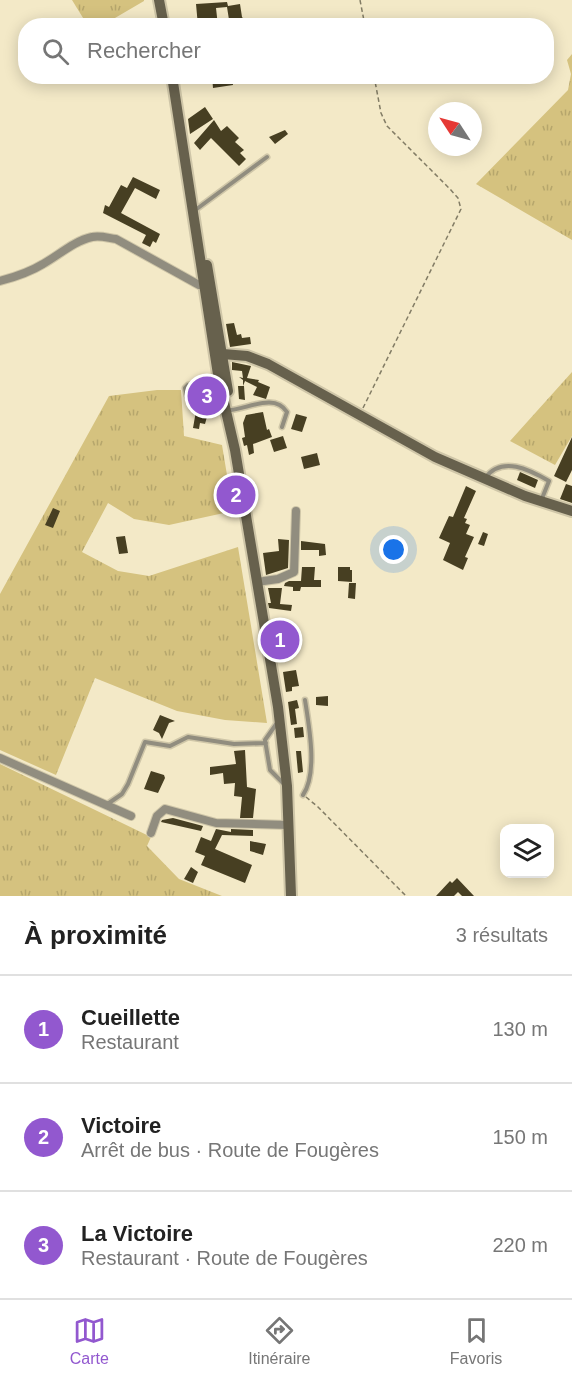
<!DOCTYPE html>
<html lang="fr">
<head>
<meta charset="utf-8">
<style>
  body { margin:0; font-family:Arial,sans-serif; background:#f6f6f6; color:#222 }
  .controls { position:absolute; right:18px; bottom:18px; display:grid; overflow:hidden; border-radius:12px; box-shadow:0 3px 15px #0003 }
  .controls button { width:54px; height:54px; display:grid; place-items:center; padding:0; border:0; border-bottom:2px solid #e0e0e0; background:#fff; color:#222; font:30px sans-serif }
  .compass { position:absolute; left:428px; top:102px; width:54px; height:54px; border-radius:50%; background:#fff; box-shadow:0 3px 15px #0003; rotate:306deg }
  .you { position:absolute; left:394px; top:550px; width:21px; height:21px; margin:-15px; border:4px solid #fff; border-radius:50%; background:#1a73e8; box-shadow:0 0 0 9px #1a73e833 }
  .badge { display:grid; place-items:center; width:39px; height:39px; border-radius:50%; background:#9258cf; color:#fff; font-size:20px; font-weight:700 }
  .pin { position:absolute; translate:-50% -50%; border:3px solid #fff; box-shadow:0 2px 6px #0006 }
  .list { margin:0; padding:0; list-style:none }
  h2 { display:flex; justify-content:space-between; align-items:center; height:78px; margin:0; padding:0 24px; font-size:26px }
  h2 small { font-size:20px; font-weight:400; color:#767676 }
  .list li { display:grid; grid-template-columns:39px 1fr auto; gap:18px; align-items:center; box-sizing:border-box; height:108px; padding:0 24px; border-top:2px solid #e0e0e0 }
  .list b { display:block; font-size:22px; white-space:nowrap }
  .list p { margin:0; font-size:20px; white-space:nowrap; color:#767676 }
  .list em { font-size:20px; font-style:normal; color:#767676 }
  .icon { flex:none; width:33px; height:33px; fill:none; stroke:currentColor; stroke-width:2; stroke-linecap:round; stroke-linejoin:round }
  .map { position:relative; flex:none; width:572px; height:896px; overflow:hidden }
  .search { position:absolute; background:#fff; box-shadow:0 3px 15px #0003; left:18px; right:18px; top:18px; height:66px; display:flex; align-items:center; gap:15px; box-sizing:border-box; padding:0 21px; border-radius:24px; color:#767676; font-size:22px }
  .sheet { height:402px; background:#fff }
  nav { display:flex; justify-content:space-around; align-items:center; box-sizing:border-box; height:84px; border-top:2px solid #e0e0e0; background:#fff; font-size:16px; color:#767676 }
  nav a { display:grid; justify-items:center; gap:3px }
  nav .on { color:#9258cf }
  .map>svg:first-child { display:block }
  .grass { fill:url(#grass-tufts) }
  .building { fill:#473f22 }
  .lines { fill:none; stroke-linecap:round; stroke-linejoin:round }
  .lane-casing { stroke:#cfc6a8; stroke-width:7 }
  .street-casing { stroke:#cfc6a8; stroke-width:10 }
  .secondary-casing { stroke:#cfc6a8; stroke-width:14 }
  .path { stroke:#827c65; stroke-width:1.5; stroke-dasharray:4.5 3; stroke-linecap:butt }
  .lane { stroke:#918d7f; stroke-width:4 }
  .street { stroke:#918d7f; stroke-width:8 }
  .secondary { stroke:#67614d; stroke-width:10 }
</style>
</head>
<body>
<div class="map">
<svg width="572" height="896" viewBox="0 0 572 896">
  <defs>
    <pattern id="grass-tufts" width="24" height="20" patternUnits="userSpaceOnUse" patternTransform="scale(1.5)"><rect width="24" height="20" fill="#d5c27f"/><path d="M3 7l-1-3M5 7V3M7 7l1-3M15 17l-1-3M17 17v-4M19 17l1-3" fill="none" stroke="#b6a66c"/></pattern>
  </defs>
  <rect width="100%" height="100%" fill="#f3e9c7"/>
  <path class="grass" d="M72 0H144V1L103 25 88 26Z
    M572 54V240L476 184 568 90 571 74 567 60Z
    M572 372V436L555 465 510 441Z
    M157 390H181L184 436 222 445 233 511 169 525 134 519 108 503 82 552 118 571 149 576 238 547 267 723 225 720 177 711 95 678 56 775 0 750V594L109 396Z
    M0 764 151 837 147 846 179 879 222 896H0Z"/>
  <path class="building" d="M227 2 228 6 240 4 242 17 246 22 244 26H230L227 7 216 8 218 26H198L196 4Z
    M212 76H232L233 85 213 88Z
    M205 107 213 119 190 134 188 119Z
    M214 120 221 131 227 126 239 138 235 142 244 150 240 153 246 159 239 166 211 138 200 150 194 143Z
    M285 130 288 134 275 144 269 137Z
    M133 177 160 190 156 199 135 188 121 213 160 234 156 243 153 241 150 247 142 243 146 235 103 213 105 205 109 207 121 185 127 188Z
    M234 323 237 335 241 334 242 338 250 337 251 344 230 347 226 324Z
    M232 362 251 366 247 378 259 380 258 382 270 387 266 399 253 395 257 387 245 381 243 386V380L239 377 243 378 242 371 232 370Z
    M238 386H244L245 400 239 399Z
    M213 388 216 402H212L214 412 208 413 205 424 200 423 199 429 193 428 196 411H190L189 401H194L193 394 207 392V389Z
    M263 412 267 430 269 429 272 437 253 444 254 453 249 455 247 445 244 446 242 438 245 437 243 423 246 415Z
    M296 414 307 417 302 432 291 429Z
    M283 436 287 448 274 452 270 440Z
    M572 437V470L566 482 554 476Z
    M317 453 320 465 304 469 301 457Z
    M520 472 538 480 535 488 517 480Z
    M566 484 572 486V503L560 499Z
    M466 486 476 491 464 518 467 519 465 523 470 525 466 534 474 537 465 557 468 558 463 570 443 560 450 543 439 538 449 516 453 517Z
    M53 508 60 511 53 528 45 525Z
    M483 532 488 534 484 546 478 544Z
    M125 536 128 553 119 554 116 537Z
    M278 539 289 540 288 568 266 575 263 553 279 551Z
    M301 541 325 544 326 555 319 556V550H301V551Z
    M302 567H315L314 580H321V587H301L300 591H293V587L284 586 285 583 289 581H301Z
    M338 567H350V570H352V582L338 581Z
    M349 583H356L355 599 348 598Z
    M268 588H282L280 604 292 605 291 611 269 608 268 603H271Z
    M281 626 282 634H285L286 649 279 651 272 627Z
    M296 670 299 686 292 687V691L286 692 283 672Z
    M328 696V706L316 705V697Z
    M297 700 299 708 295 709 297 724 291 725 288 702Z
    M160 715 175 721 169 723 162 739 159 733 153 730Z
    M303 727 304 737 295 738 294 728Z
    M245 750 247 787 256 789 253 818H240L242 797 234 796 235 783 224 784 223 773 210 775V767L236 764 234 751Z
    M296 751H301L303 772 298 773Z
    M151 771 164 775 165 778 158 793 144 789Z
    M173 818 203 826 201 831 161 822 162 820Z
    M216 829 231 832V829L253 830V836L222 835 215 849 252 865 245 883 201 865 205 856 195 852 201 837 211 841Z
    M250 841 266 844 263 855 250 851Z
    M191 867 198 872 193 883 184 879Z
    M457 878 474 896H462L458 892 454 896H436L450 881 452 883Z"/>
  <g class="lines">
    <g class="lane-casing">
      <path id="lane" d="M194 211 267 157
        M187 396 185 388 188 385 216 381
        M231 410C249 408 275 393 287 412L282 427
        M485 478C502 455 530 470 549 481L541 501
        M277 723 265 740 270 770 284 784
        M303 795C318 773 309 726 305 700
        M106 805 122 794 128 784 145 742 170 746 188 737 234 744 266 743"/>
    </g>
    <g class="street-casing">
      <path id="street" d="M0 281C15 277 30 272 43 264 59 255 74 241 92 237 100 235 108 238 116 239L199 285 203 284
        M257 582 278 579 294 572 296 511
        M0 758 131 816
        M151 833 157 816 165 809 216 823 288 825"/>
    </g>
    <g class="secondary-casing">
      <path id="secondary" d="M159 0 164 26
        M172 76 219 381 235 450 278 707 287 786 291 896
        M207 265 228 391
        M223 354 247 356 268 364 435 457 525 496 572 511"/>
    </g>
    <path class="path" d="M360 0 365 26
      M363 408 461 209 458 198 449 188 387 126 381 113 374 76
      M306 797 318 807 406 896"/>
    <use href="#lane" class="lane"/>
    <use href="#street" class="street"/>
    <use href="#secondary" class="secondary"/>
  </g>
</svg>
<div class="controls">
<button><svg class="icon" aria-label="layers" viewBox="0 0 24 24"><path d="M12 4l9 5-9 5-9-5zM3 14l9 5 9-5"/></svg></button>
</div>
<svg class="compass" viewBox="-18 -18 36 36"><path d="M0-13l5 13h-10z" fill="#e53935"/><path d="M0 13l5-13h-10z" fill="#767676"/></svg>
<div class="you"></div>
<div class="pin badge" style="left:280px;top:640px">1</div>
<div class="pin badge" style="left:236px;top:495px">2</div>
<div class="pin badge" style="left:207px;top:396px">3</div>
<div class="search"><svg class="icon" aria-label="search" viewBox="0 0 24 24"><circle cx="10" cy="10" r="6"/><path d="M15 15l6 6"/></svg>Rechercher</div>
</div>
<section class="sheet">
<h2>À proximité<small>3 résultats</small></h2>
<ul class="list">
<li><span class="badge">1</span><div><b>Cueillette</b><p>Restaurant</p></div><em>130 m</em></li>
<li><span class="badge">2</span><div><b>Victoire</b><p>Arrêt de bus · Route de Fougères</p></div><em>150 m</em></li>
<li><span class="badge">3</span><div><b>La Victoire</b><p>Restaurant · Route de Fougères</p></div><em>220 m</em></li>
</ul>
</section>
<nav>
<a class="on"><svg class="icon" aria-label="map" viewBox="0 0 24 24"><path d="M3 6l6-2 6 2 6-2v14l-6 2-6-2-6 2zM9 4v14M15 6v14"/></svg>Carte</a>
<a><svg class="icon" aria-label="directions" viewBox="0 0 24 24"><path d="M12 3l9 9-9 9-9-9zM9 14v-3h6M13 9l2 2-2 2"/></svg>Itinéraire</a>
<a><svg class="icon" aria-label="saved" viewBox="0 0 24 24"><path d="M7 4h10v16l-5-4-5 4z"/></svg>Favoris</a>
</nav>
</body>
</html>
